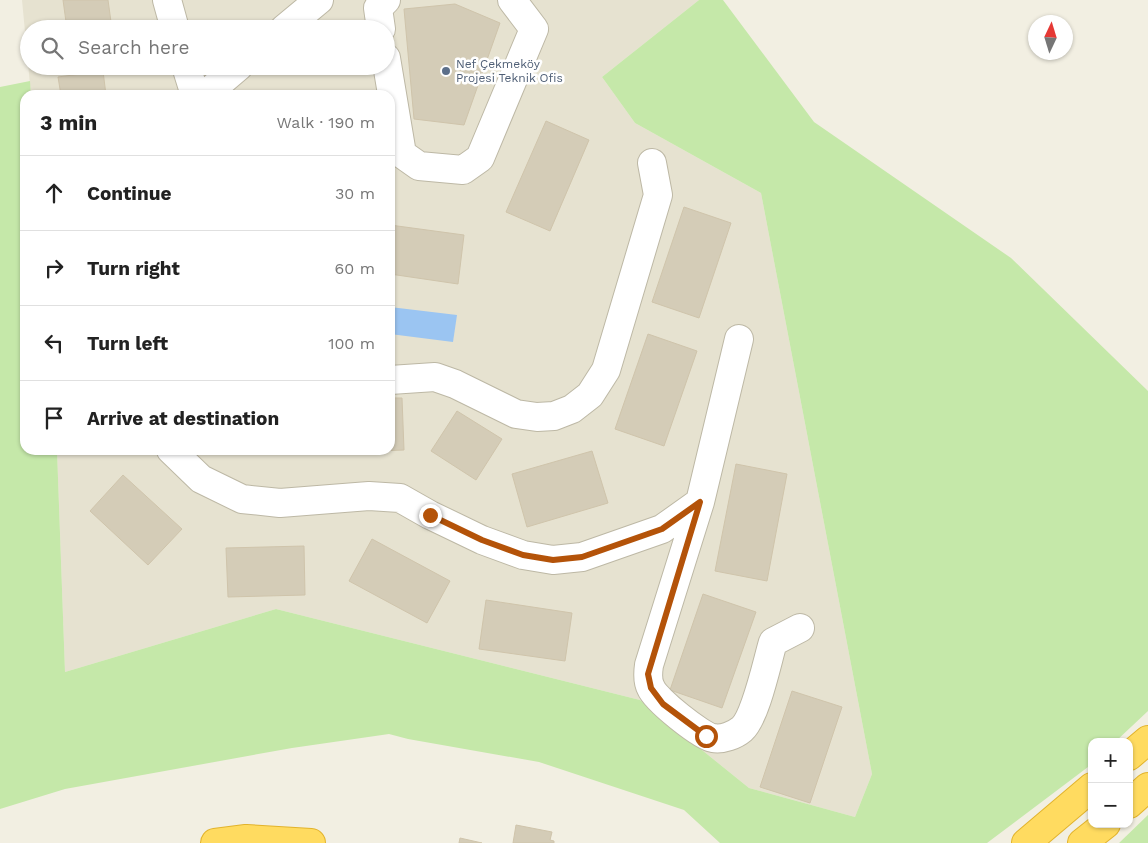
<!DOCTYPE html>
<html lang="en">
<head>
<meta charset="utf-8">
<style>
  body { margin:0; font-family:"Work Sans",sans-serif; background:#f2f2f2; color:#222 }
  .controls { position:absolute; right:15px; bottom:15px; display:grid; overflow:hidden; border-radius:10px; box-shadow:0 1px 4px #0004 }
  .controls button { width:45px; height:45px; display:grid; place-items:center; padding:0; border:0; border-bottom:1px solid #e0e0e0; background:#fff; color:#222; font:25px sans-serif }
  .compass { position:absolute; left:1028px; top:15px; width:45px; height:45px; border-radius:50%; background:#fff; box-shadow:0 1px 4px #0004; rotate:4deg }
  .stop { position:absolute; width:15px; height:15px; margin:-11px; border:4px solid #b45309; border-radius:50%; background:#fff }
  .stop.end { background:#b45309; border-color:#fff; box-shadow:0 1px 5px #0008 }
  .list { margin:0; padding:0; list-style:none }
  h2 { display:flex; justify-content:space-between; align-items:center; height:65px; margin:0; padding:0 20px; font-size:21px }
  h2 small { font-size:16px; font-weight:400; color:#767676 }
  .list li { display:grid; grid-template-columns:32px 1fr auto; gap:15px; align-items:center; box-sizing:border-box; height:75px; padding:0 20px; border-top:1px solid #e0e0e0 }
  .list b { display:block; font-size:19px; white-space:nowrap }
  .list em { font-size:16px; font-style:normal; color:#767676 }
  .icon { flex:none; width:28px; height:28px; fill:none; stroke:currentColor; stroke-width:2; stroke-linecap:round; stroke-linejoin:round }
  .map { position:relative; flex:none; width:1148px; height:843px; overflow:hidden }
  .search { position:absolute; background:#fff; box-shadow:0 1px 4px #0004; left:20px; top:20px; width:375px; height:55px; display:flex; align-items:center; gap:12px; box-sizing:border-box; padding:0 18px; border-radius:28px; color:#767676; font-size:19px }
  .panel { position:absolute; background:#fff; box-shadow:0 1px 4px #0004; left:20px; top:90px; width:375px; height:365px; border-radius:15px }
  .map>svg:first-child { display:block }
  .residential { fill:#e6e2d0; fill-rule:evenodd }
  .green { fill:#c5e8a9 }
  .water { fill:#9bc5f2 }
  .building { fill:#d4ccb7; stroke:#cfc4ab }
  .lines { fill:none; stroke-linecap:round; stroke-linejoin:round }
  .minor-casing { stroke:#bdb8a5; stroke-width:30 }
  .highway-casing { stroke:#e2b32c; stroke-width:30 }
  .minor { stroke:#fff; stroke-width:28 }
  .highway { stroke:#ffdb60; stroke-width:28 }
  .route { stroke:#b45309; stroke-width:6 }
  .service-dot { fill:#5c6f8a; stroke:#fff; stroke-width:2 }
  .labels { text-anchor:middle; dominant-baseline:central; stroke-width:5; stroke-linejoin:round; paint-order:stroke }
  .service-label { font-size:12px; fill:#4e5e75; stroke:#fff; text-anchor:start }
</style>
</head>
<body>
<div class="map">
<svg width="1148" height="843" viewBox="0 0 1148 843">
  <rect width="100%" height="100%" fill="#f2efe2"/>
  <path class="residential" d="M22 0H699L602 77 635 123 761 193 872 774 855 817 749 788 640 700 276 609 65 672 57 450H390V95H31ZM29 29H386V66H29Z"/>
  <path class="green" d="M699 0H723L814 122 1011 258 1148 391V711L1115 742H1092V764L987 843H720L684 810 539 762 408 739 389 734 292 748 65 789 0 809V87L30 81 31 95H25V450H57L65 672 276 609 640 700 749 788 855 817 872 774 761 193 635 123 602 77Z
    M1148 815V843H1119Z"/>
  <path class="water" d="M390 307 457 315 453 342 390 334Z"/>
  <path class="building" d="M63 0H108L112 29H67Z
    M455 4 500 23 464 125 414 119 404 9Z
    M103 71 106 95H61L58 77Z
    M546 121 589 140 550 231 506 212Z
    M684 207 731 223 699 318 652 302Z
    M390 225 464 235 458 284 390 274Z
    M648 334 697 351 664 446 615 429Z
    M390 398H402L404 450 351 452V450H390Z
    M457 411 502 439 476 480 431 451Z
    M592 451 608 503 527 527 512 474Z
    M736 464 787 474 767 581 715 571Z
    M123 475 182 529 148 565 90 511Z
    M372 539 450 581 427 623 349 581Z
    M304 546 305 595 228 597 226 548Z
    M703 594 756 612 722 708 670 690Z
    M486 600 572 613 565 661 479 649Z
    M792 691 842 707 810 803 760 787Z
    M516 825 552 832 550 840 554 841V843H513Z
    M460 838 482 843H459Z"/>
  <g class="lines">
    <g class="minor-casing">
      <path id="minor" d="M167 0 175 29
        M284 29 319 0
        M381 29 378 8 386 0
        M386 58 402 154 419 166 463 170 480 158 534 29 512 0
        M186 66 195 95
        M205 95 239 66
        M739 339 700 502 649 665C648 672 647 681 651 688 656 700 701 736 713 738 722 740 735 735 742 729 756 716 767 662 773 642L800 628
        M390 380 435 377 455 384 516 414 537 417 554 416 572 409 590 395 606 370 658 195 652 163
        M171 450 201 479 242 499 280 503 369 496 400 498 430 515 482 540 523 555 553 560 582 557 662 529 700 502"/>
    </g>
    <g class="highway-casing">
      <path id="highway" d="M1129 756 1148 740
        M1129 804 1148 787
        M215 843 246 839 311 843
        M1026 843 1092 787
        M1082 843 1106 824"/>
    </g>
    <use href="#minor" class="minor"/>
    <use href="#highway" class="highway"/>
  </g>
  <g class="lines">
    <path class="route" d="M430 515 482 540 523 555 553 560 582 557 662 529 700 502 648 674 651 688 663 704 706 736"/>
  </g>
  <circle class="service-dot" cx="446" cy="71" r="5"/>
  <g class="labels">
    <g class="service-label">
      <text x="456" y="64">Nef Çekmeköy<tspan x="456" dy="14">Projesi Teknik Ofis</tspan></text>
    </g>
  </g>
</svg>
<div class="controls">
<button>+</button>
<button>−</button>
</div>
<svg class="compass" viewBox="-18 -18 36 36"><path d="M0-13l5 13h-10z" fill="#e53935"/><path d="M0 13l5-13h-10z" fill="#767676"/></svg>
<div class="stop" style="left:706px;top:736px"></div>
<div class="stop end" style="left:430px;top:515px"></div>
<div class="search"><svg class="icon" aria-label="search" viewBox="0 0 24 24"><circle cx="10" cy="10" r="6"/><path d="M15 15l6 6"/></svg>Search here</div>
<section class="panel">
<h2>3 min<small>Walk · 190 m</small></h2>
<ul class="list">
<li><svg class="icon" aria-label="ahead" viewBox="0 0 24 24"><path d="M12 20V5M6 11l6-6 6 6"/></svg><div><b>Continue</b></div><em>30 m</em></li>
<li><svg class="icon" aria-label="right" viewBox="0 0 24 24"><path d="M7 20v-9h11M14 6l5 5-5 5"/></svg><div><b>Turn right</b></div><em>60 m</em></li>
<li><svg class="icon" aria-label="left" viewBox="0 0 24 24"><path d="M17 20v-9H6M10 6l-5 5 5 5"/></svg><div><b>Turn left</b></div><em>100 m</em></li>
<li><svg class="icon" aria-label="arrive" viewBox="0 0 24 24"><path d="M6 21V4h12l-3 4 3 4H6"/></svg><div><b>Arrive at destination</b></div></li>
</ul>
</section>
</div>
</body>
</html>
